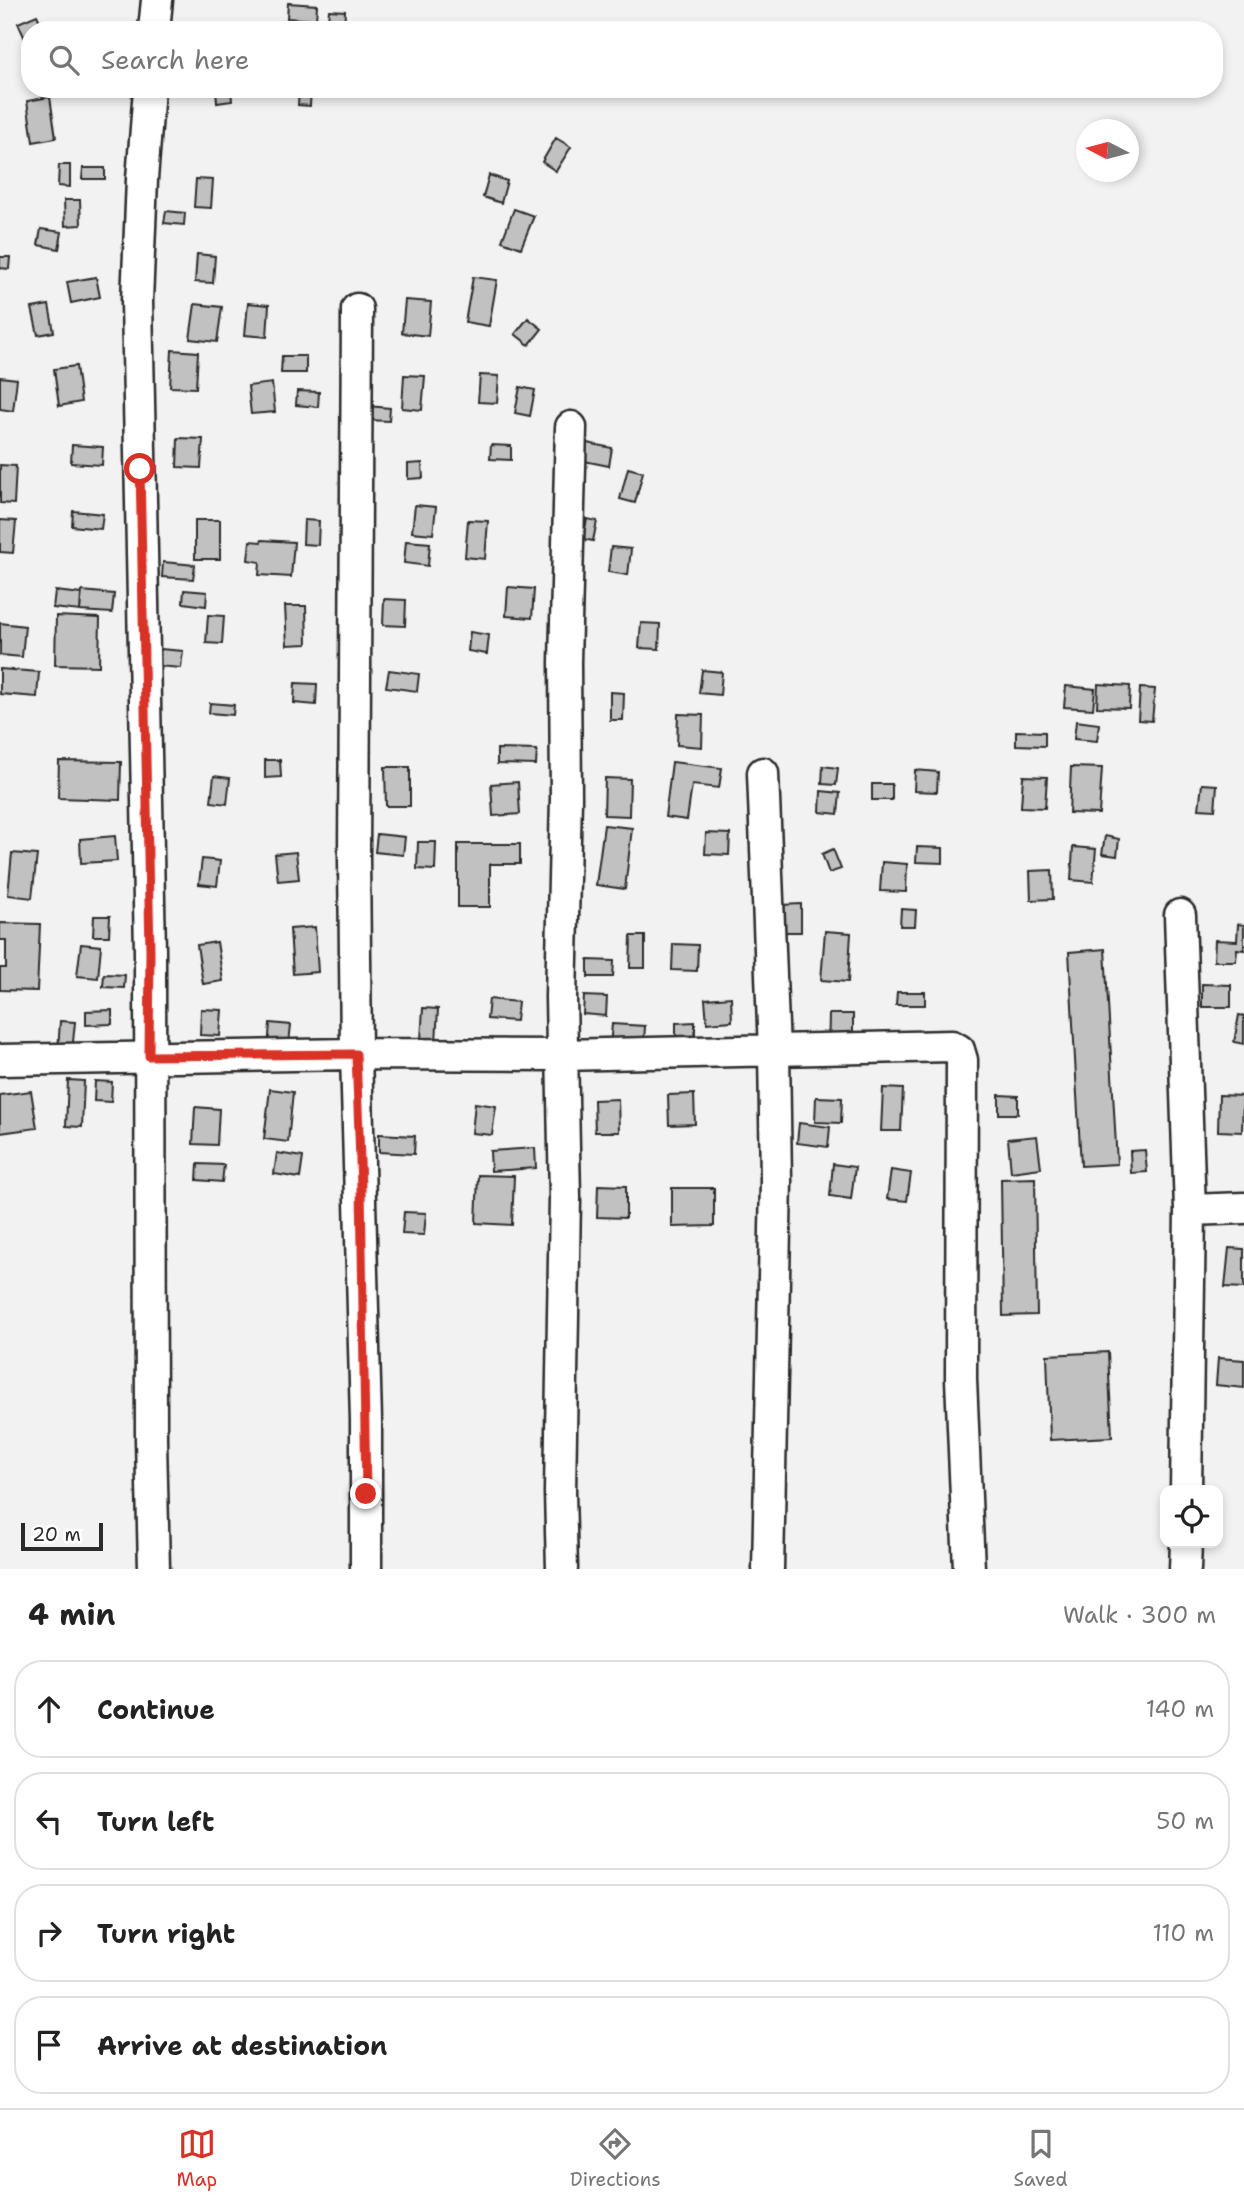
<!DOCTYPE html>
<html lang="en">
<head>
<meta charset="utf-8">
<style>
  body { margin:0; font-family:"Shantell Sans",sans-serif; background:#f2f2f2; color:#222 }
  .controls { position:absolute; right:21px; bottom:21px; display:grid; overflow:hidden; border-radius:14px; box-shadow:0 4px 10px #0003 }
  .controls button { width:63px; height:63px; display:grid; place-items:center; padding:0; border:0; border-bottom:2px solid #e0e0e0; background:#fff; color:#222; font:35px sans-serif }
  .compass { position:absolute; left:1076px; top:119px; width:63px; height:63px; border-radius:50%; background:#fff; box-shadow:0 4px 10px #0003; rotate:276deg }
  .scale { position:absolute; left:21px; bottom:18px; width:82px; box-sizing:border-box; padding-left:7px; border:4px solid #2b2b2b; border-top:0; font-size:19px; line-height:24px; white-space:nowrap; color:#2b2b2b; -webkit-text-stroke:5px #fff; paint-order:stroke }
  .stop { position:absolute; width:21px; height:21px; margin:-16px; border:5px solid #d93025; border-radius:50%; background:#fff }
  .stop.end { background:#d93025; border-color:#fff; box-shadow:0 2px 7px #0008 }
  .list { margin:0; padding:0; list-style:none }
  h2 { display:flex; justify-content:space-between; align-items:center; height:91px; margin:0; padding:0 28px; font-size:30px }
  h2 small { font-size:23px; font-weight:400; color:#767676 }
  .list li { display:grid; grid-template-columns:46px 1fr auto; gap:21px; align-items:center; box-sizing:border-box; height:98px; margin:0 14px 14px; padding:0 14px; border:2px solid #e0e0e0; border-radius:28px }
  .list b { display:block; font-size:26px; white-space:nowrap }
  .list em { font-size:23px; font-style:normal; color:#767676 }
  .icon { flex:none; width:38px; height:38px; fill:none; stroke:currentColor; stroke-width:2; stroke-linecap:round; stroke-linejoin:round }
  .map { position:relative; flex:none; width:1244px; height:1569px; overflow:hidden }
  .search { position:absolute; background:#fff; box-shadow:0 4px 10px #0003; left:21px; right:21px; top:21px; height:77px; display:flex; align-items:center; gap:18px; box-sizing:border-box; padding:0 24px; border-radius:28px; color:#767676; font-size:26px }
  .sheet { height:539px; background:#fff }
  nav { display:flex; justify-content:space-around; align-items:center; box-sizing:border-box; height:98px; border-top:2px solid #e0e0e0; background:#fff; font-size:19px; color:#767676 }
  nav a { display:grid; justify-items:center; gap:4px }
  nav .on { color:#d93025 }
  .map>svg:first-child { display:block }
  .building { fill:#c1c1c1; stroke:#2b2b2b; stroke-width:2 }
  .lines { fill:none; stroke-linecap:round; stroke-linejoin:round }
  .street-casing { stroke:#2b2b2b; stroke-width:35 }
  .street { stroke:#fff; stroke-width:30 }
  .route { stroke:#d93025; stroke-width:9 }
</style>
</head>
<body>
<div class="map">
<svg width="1244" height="1569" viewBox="0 0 1244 1569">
  <rect width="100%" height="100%" fill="#f2f2f2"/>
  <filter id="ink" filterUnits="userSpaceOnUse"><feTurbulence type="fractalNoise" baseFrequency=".0143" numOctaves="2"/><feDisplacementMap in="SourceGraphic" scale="14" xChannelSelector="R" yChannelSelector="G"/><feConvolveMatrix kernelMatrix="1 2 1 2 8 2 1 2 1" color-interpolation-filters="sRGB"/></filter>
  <g filter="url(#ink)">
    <path class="building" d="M288 3 317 5 316 20 287 18Z
      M329 10 345 11 344 30H327Z
      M37 15 44 30H30V50L18 23Z
      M370 21 394 23 393 30H369Z
      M51 89H68L69 93 52 95Z
      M216 89H231L232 101 217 103Z
      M299 89H311L310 106 298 105Z
      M50 97 56 138 33 142 27 101Z
      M556 138 571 147 556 171 542 162Z
      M59 165H70V187L58 186Z
      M83 168H105V179H82Z
      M489 175 507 181 501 203 483 197Z
      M196 179 213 180 211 208 194 207Z
      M64 200H80L81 225 65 226Z
      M514 209 534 216 521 248 502 241Z
      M166 211 185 213 184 225 164 223Z
      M41 229 62 232 59 249 38 245Z
      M197 254 215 256 213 283 195 282Z
      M0 257H10L9 269 0 268Z
      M96 277 100 297 71 303 67 282Z
      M473 277 497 280 489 326 465 322Z
      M405 300 431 302 428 336 402 333Z
      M248 303 269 305 267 337 245 335Z
      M195 304 222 307 217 342 190 339Z
      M49 305 54 332 38 335 32 308Z
      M528 318 542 329 529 345 515 334Z
      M172 350 198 352 196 388 170 387Z
      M282 356H306V373H281Z
      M76 366 81 402 59 406 54 369Z
      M404 375 425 376 422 410 402 408Z
      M480 375 499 376 497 403 478 402Z
      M0 377 17 379 13 411 0 409Z
      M272 383 275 412 251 414 248 386Z
      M520 387 535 390 530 416 515 413Z
      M297 391 319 392 318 407 296 405Z
      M367 406 390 408 389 421 366 420Z
      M178 438 203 439 201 468 177 467Z
      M587 443 612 448 609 466 584 461Z
      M72 445 103 447 102 465 71 463Z
      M491 445 511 446V460L490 459Z
      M422 463 423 478 408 479V464Z
      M0 465 16 466 14 504 0 503Z
      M628 468 643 472 635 503 620 499Z
      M415 505 436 507 433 534 412 532Z
      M73 511 103 514 101 529 72 526Z
      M587 519 597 521 593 541 583 539Z
      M0 520 16 521 13 553 0 552Z
      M195 520H220V559H195Z
      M304 520 319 521 318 545 303 544Z
      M468 520 488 521 485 559 465 557Z
      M262 540 294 542 291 577 259 575 260 562 248 560 250 541 261 542Z
      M406 541 430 543 428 566 404 563Z
      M611 547 631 549 628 575 608 572Z
      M163 562 195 565 193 579 162 577Z
      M508 587 534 589 532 618 506 616Z
      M184 590 207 592 206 606 183 603Z
      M55 591 81 594 80 611 53 608Z
      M82 591 114 594 112 613 80 611Z
      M384 599 406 600 405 626 383 625Z
      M285 606H306L307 644 287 645Z
      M208 615 224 616 222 644 206 643Z
      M56 616 100 618 99 666 55 665Z
      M0 623 25 626 22 657 0 655Z
      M641 623 660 624 659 649 639 648Z
      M470 632 489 635 487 654 468 651Z
      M160 649 183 651 181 668 158 666Z
      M0 669 39 672 37 697 0 694Z
      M389 670 419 674 417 691 386 687Z
      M702 670 722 672 720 695 699 693Z
      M295 683 317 684 316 705 294 703Z
      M1098 684 1130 686 1129 708 1097 707Z
      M1066 686 1095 689 1093 709 1064 707Z
      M1140 688 1155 689 1152 721 1138 720Z
      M610 692 624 693 623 720H610Z
      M210 703 234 705 233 715 209 713Z
      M678 714 703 715 702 747 677 745Z
      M1076 721 1099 724 1097 741 1074 739Z
      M1016 731 1045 732V746L1016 745Z
      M497 749 537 750 536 765 497 764Z
      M265 760H280L281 777 265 778Z
      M59 761 121 762 120 800 58 798Z
      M672 762 722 768 719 788 692 785 687 820 665 817Z
      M823 766 838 768 836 785 822 784Z
      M385 767H410V806H386Z
      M1071 767 1102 768 1099 814 1069 813Z
      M915 770 938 772 937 792 914 791Z
      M214 776 230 778 227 804 211 802Z
      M1023 776 1047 777 1045 808 1021 807Z
      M605 778 630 779 629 816 604 815Z
      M518 782 520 814 493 816 491 784Z
      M872 784H892V800H872Z
      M1202 784 1217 785 1215 810 1199 809Z
      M821 791 840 793 838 814 820 812Z
      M604 825 632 828 625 889 596 885Z
      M706 833 730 834 729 855 705 854Z
      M377 834 405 837 403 855 375 852Z
      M115 836 117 861 81 863 80 839Z
      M1105 836 1119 839 1117 856 1102 854Z
      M418 842H436L435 870 417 869Z
      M458 844H520V864H490V907H458Z
      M917 847 943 848V863L916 862Z
      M1073 847 1096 849 1093 882 1071 880Z
      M833 849 841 869 829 873 822 854Z
      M296 852 299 879 278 881 275 854Z
      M12 853 37 855 32 898 8 895Z
      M202 859 220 861 217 886 199 884Z
      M882 862 907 864 906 892 880 891Z
      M1052 870 1053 899 1031 900 1030 871Z
      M801 904V932H781V905Z
      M901 909 916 910 915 926H900Z
      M94 916H110L109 936H93Z
      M0 923 40 924 37 991 0 990V968H6V940H0Z
      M1238 924 1244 925V950L1237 949 1236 961H1214L1215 940 1237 941Z
      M315 927 318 972 293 974 290 929Z
      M825 931 851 933 848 982 821 980Z
      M631 936H645V968H630Z
      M217 942 223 981 203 984 197 945Z
      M81 944 101 946 98 978 77 976Z
      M673 944 698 945 697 971 672 970Z
      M1105 949 1117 1164 1081 1166 1069 952Z
      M588 960 614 961 613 977H588Z
      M104 974 125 975 124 988 103 987Z
      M1202 984 1231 985V1007H1202Z
      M897 992H925V1005H896Z
      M584 996 607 997 606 1016 583 1014Z
      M731 997 732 1021 707 1023 705 999Z
      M489 999 518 1002 516 1021 487 1019Z
      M423 1008 438 1009 436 1042 421 1040Z
      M201 1009 222 1010 220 1036 200 1035Z
      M112 1010V1024L86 1025V1011Z
      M829 1014H853V1055L828 1056Z
      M1239 1015 1244 1016V1044L1234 1042Z
      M60 1021 75 1022 72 1052 58 1051Z
      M695 1022V1051H676V1023Z
      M270 1023 291 1025 288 1051 268 1049Z
      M612 1024 645 1026 643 1061 609 1058Z
      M68 1080 84 1081 82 1127 66 1126Z
      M95 1081 112 1082 111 1102 94 1101Z
      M883 1088 903 1089 901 1131H881Z
      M270 1089 293 1092 288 1142 264 1139Z
      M31 1091 37 1128 0 1133V1095Z
      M694 1094 695 1124 669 1125 668 1095Z
      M999 1095 1018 1096V1114H999Z
      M1219 1095 1243 1096 1242 1132 1218 1131Z
      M816 1097 842 1098 841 1123 815 1122Z
      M618 1099 619 1132H595L594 1100Z
      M475 1103 496 1106 492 1135 472 1133Z
      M195 1107 219 1109 217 1145 193 1144Z
      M799 1123 830 1127 828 1147 797 1143Z
      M379 1134 415 1136 414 1154 379 1152Z
      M1037 1136 1041 1168 1011 1172 1008 1139Z
      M535 1148 536 1168 491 1171 490 1151Z
      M1145 1150 1147 1172 1131 1173 1130 1151Z
      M277 1153 303 1157 300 1178 274 1174Z
      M198 1164 224 1165 222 1182 197 1180Z
      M833 1164 855 1167 851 1199 830 1196Z
      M891 1170 911 1173 907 1201 887 1199Z
      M478 1175 514 1176 512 1225 476 1223Z
      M1035 1178 1037 1315 1003 1316 1001 1179Z
      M598 1185 626 1186V1218L597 1217Z
      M672 1188H714V1226L672 1227Z
      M404 1212 426 1213 424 1235 402 1234Z
      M1229 1248 1244 1249V1288L1225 1287Z
      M1108 1352 1112 1437 1050 1440 1047 1355Z
      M1218 1358 1244 1360V1388L1216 1385Z"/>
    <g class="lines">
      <g class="street-casing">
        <path id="street" d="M154 30 157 0
          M149 89 142 179 137 301 150 951 151 1440 154 1569
          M357 309 354 858 356 1054 366 1420V1569
          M763 773 774 1051 776 1181 768 1569
          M1180 915 1190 1210 1186 1490
          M0 1060 356 1054 561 1055 952 1046 959 1050 962 1060 961 1379 969 1569
          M1190 1210 1244 1208
          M562 1569 560 1492 565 1198 561 997 566 799 565 662 571 427
          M1185 1569 1186 1543"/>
      </g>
      <use href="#street" class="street"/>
    </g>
  </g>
  <g class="lines" filter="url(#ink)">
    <path class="route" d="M140 469 150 951 149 1056 356 1054 361 1187 366 1494"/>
  </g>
</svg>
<div class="controls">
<button><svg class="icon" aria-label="locate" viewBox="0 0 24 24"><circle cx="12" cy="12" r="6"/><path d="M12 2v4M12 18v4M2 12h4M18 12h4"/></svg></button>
</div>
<svg class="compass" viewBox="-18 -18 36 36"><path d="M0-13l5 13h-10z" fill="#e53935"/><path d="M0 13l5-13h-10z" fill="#767676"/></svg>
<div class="scale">20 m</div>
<div class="stop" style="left:140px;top:469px"></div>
<div class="stop end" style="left:366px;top:1494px"></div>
<div class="search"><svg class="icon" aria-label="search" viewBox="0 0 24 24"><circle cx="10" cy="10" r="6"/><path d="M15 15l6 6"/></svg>Search here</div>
</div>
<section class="sheet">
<h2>4 min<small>Walk · 300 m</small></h2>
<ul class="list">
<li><svg class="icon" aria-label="ahead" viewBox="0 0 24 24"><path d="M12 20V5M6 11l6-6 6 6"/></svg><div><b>Continue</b></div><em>140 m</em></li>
<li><svg class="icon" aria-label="left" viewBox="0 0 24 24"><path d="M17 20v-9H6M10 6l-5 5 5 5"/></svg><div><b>Turn left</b></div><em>50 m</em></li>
<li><svg class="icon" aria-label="right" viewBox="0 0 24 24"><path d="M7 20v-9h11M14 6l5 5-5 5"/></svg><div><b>Turn right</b></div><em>110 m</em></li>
<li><svg class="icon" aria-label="arrive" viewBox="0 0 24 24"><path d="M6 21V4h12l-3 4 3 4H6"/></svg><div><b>Arrive at destination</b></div></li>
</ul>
</section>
<nav>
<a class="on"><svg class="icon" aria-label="map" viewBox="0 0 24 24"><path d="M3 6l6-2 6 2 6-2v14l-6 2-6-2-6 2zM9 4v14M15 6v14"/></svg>Map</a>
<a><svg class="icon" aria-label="directions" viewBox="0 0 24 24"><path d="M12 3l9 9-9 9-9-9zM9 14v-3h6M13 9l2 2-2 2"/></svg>Directions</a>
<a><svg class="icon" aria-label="saved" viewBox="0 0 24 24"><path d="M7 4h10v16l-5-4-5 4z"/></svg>Saved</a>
</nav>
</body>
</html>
